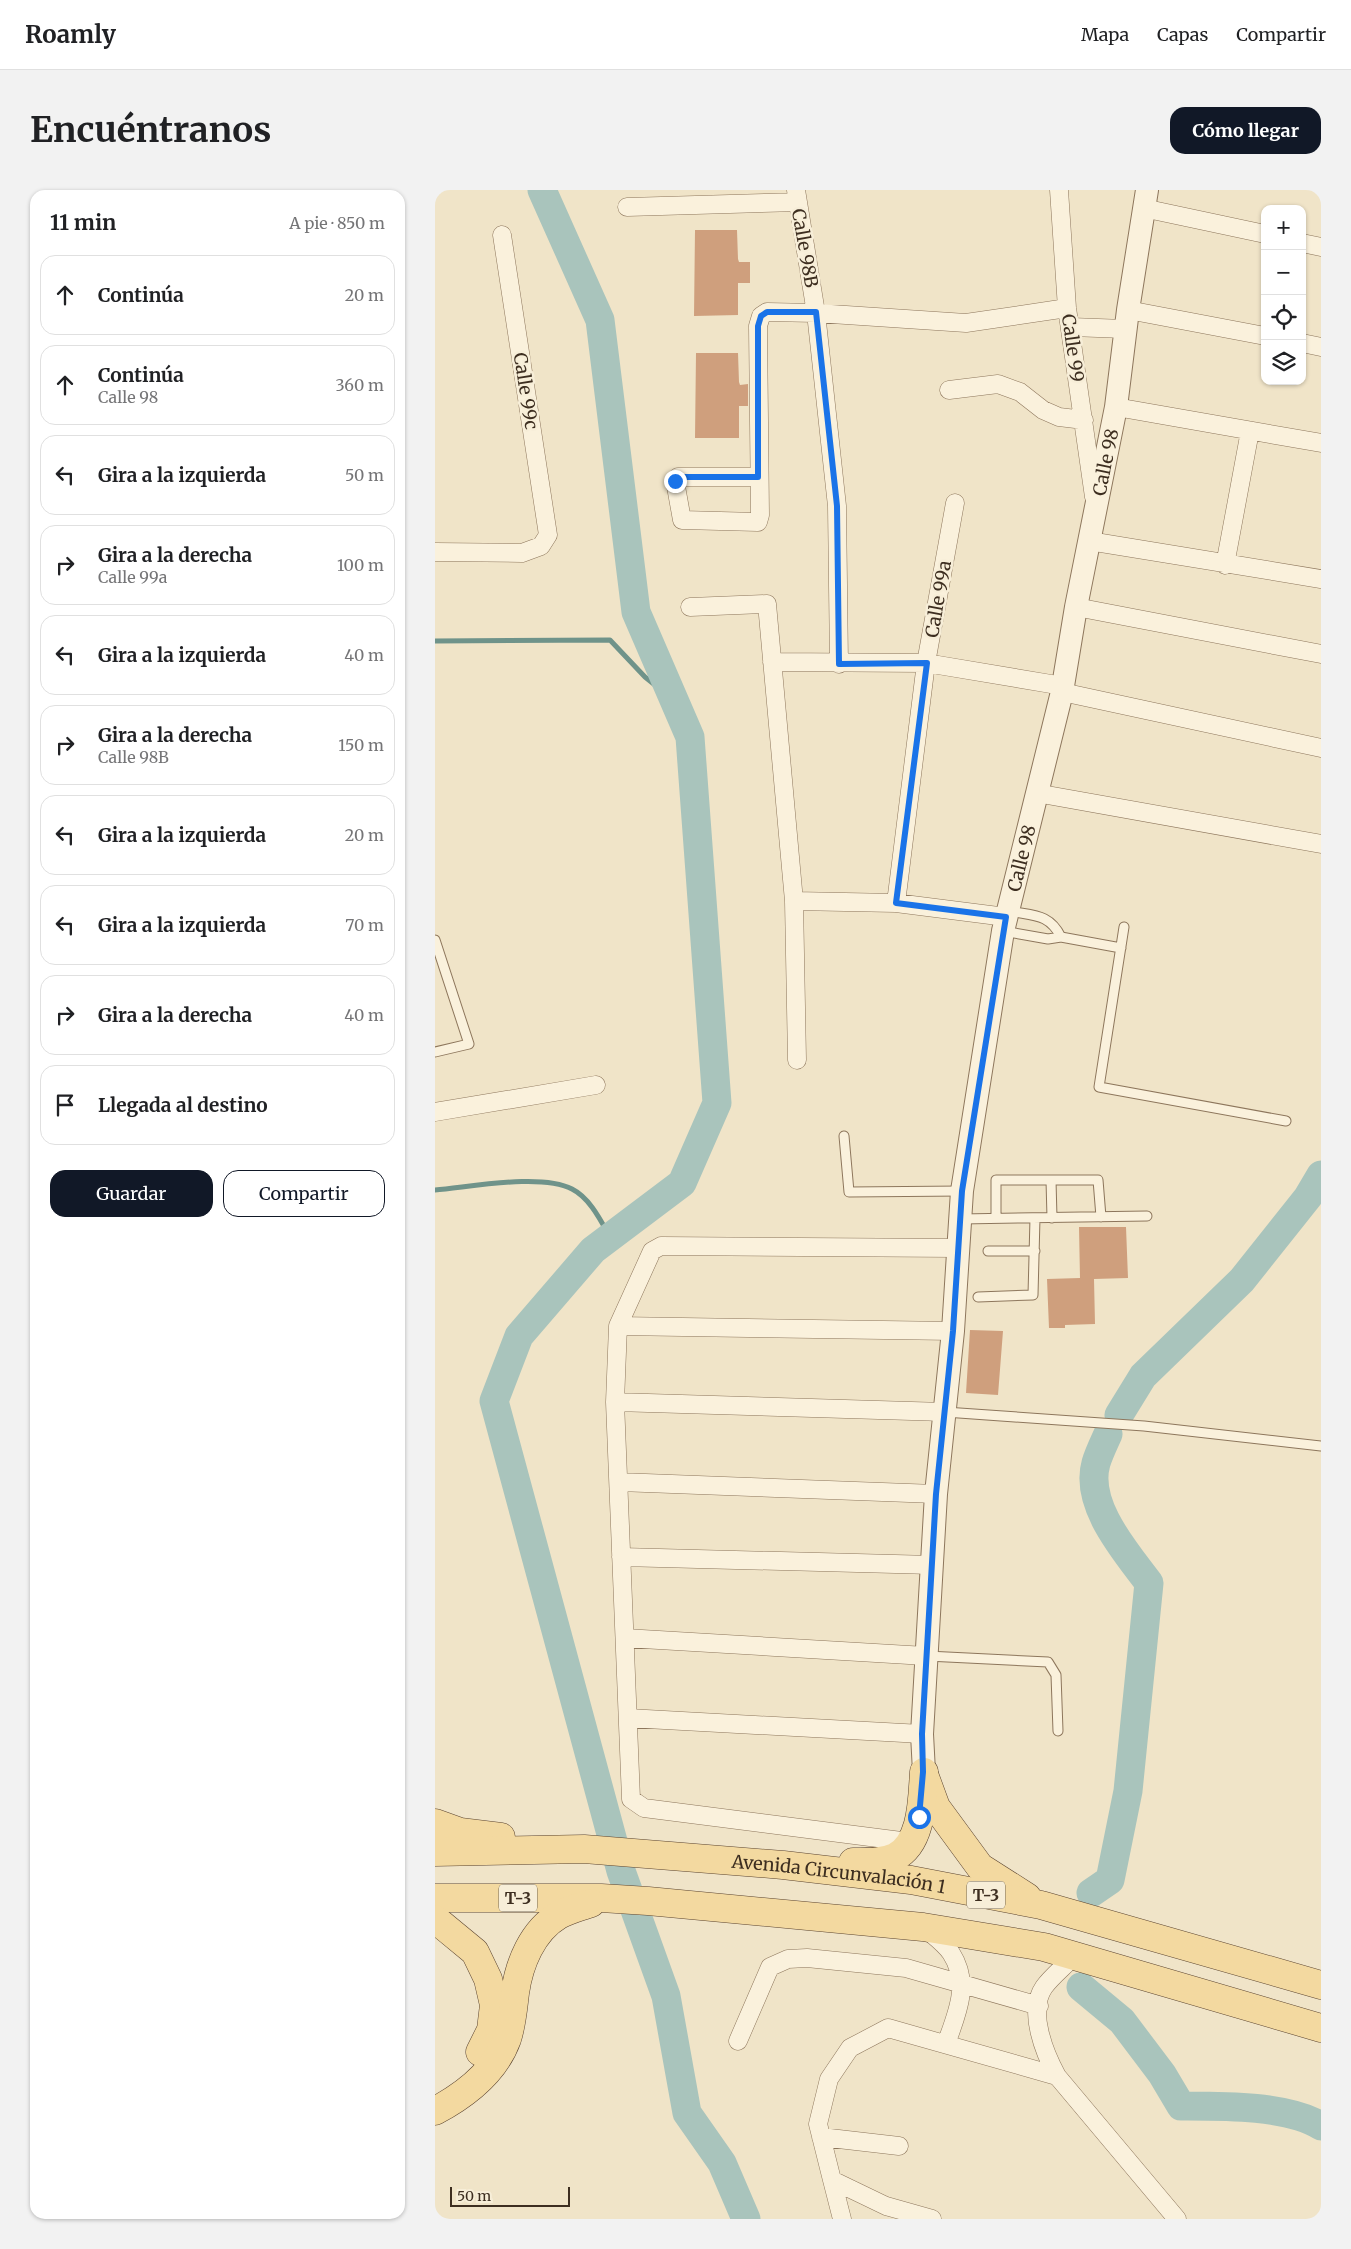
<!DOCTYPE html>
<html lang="es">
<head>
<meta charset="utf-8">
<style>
  body { margin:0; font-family:Merriweather,serif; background:#f2f2f2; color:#202124 }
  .controls { position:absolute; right:15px; top:15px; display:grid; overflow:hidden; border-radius:10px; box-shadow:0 1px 4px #0004 }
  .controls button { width:45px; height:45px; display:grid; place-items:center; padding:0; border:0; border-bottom:1px solid #e0e0e0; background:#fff; color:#202124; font:25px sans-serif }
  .scale { position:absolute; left:15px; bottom:12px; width:120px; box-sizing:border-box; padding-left:5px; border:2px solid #3d2e20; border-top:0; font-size:14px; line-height:18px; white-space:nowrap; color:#3d2e20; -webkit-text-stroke:4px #f7eed8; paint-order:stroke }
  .stop { position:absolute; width:15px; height:15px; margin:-11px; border:4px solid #1a73e8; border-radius:50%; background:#fff }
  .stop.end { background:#1a73e8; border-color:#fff; box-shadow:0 1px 5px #0008 }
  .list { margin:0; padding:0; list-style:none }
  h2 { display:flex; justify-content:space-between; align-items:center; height:65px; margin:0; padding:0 20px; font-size:21px }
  h2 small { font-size:16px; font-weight:400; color:#757577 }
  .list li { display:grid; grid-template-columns:32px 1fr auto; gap:15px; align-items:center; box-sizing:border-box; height:80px; margin:0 10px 10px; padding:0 10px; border:1px solid #e0e0e0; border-radius:15px }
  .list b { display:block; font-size:19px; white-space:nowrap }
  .list p { margin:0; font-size:16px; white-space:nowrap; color:#757577 }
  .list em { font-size:16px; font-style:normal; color:#757577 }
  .actions { display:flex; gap:10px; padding:15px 20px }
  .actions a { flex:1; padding:11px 0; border:1px solid #111827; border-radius:15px; text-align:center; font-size:18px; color:#111827 }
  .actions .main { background:#111827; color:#fff }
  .icon { flex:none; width:28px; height:28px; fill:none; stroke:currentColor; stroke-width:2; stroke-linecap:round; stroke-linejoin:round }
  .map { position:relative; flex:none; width:886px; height:2029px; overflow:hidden; border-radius:15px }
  header { display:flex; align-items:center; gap:30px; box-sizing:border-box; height:70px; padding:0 25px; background:#fff; border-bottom:1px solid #e0e0e0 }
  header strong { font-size:24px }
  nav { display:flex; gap:28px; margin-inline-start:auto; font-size:18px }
  .intro { display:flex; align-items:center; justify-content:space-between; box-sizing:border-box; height:120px; padding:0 30px }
  h1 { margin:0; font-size:35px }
  .button { padding:12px 22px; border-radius:15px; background:#111827; color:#fff; font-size:18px; font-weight:700 }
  main { display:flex; gap:30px; padding:0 30px }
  aside { flex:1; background:#fff; border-radius:15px; box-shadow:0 1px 4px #0004 }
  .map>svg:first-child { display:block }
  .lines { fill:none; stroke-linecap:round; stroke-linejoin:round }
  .stream { stroke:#6f938a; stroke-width:5 }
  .river { stroke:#a9c4bc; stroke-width:29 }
  .building { fill:#cf9f7d }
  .service-casing { stroke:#8d765c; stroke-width:11 }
  .minor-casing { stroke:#8d765c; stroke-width:19 }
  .tertiary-casing { stroke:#8d765c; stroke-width:24 }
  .primary-casing { stroke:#5b4430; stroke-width:29 }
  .service { stroke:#faf1dc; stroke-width:9 }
  .minor { stroke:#faf1dc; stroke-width:18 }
  .tertiary { stroke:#faf1dc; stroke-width:22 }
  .primary { stroke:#f3d9a0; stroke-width:28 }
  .route { stroke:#1a73e8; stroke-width:6 }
  .labels { text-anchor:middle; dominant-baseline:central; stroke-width:5; stroke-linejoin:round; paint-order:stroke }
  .shield { fill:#f7eed8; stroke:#756857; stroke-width:1 }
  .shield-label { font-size:16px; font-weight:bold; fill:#3d2e20 }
  .street-label { font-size:18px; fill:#3d2e20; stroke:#f7eed8 }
</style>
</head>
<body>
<header>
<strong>Roamly</strong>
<nav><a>Mapa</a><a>Capas</a><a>Compartir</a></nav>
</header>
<div class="intro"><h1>Encuéntranos</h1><a class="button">Cómo llegar</a></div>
<main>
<aside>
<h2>11 min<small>A pie · 850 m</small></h2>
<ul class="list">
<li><svg class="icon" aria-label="ahead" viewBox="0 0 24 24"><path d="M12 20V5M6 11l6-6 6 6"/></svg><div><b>Continúa</b></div><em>20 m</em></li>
<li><svg class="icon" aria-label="ahead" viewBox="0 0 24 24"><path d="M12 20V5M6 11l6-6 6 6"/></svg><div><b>Continúa</b><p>Calle 98</p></div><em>360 m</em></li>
<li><svg class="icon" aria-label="left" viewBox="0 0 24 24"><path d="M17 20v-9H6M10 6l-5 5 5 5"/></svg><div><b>Gira a la izquierda</b></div><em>50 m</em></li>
<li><svg class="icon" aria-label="right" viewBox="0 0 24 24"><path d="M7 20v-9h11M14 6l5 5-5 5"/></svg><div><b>Gira a la derecha</b><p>Calle 99a</p></div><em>100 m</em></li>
<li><svg class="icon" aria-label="left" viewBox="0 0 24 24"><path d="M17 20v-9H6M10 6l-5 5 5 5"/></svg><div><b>Gira a la izquierda</b></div><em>40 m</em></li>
<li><svg class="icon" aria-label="right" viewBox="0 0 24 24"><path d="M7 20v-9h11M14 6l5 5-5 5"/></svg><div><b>Gira a la derecha</b><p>Calle 98B</p></div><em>150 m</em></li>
<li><svg class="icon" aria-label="left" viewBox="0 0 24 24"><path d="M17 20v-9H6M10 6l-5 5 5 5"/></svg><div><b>Gira a la izquierda</b></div><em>20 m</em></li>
<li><svg class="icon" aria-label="left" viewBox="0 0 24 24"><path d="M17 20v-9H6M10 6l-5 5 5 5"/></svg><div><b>Gira a la izquierda</b></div><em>70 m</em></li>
<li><svg class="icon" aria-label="right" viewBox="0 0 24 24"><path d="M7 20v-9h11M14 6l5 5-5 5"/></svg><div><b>Gira a la derecha</b></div><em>40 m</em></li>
<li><svg class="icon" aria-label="arrive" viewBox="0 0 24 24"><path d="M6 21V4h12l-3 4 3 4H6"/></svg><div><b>Llegada al destino</b></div></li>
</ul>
<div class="actions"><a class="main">Guardar</a><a>Compartir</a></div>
</aside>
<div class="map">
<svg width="886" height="2029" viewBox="0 0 886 2029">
  <rect width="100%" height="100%" fill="#f0e4c8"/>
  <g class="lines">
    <path class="stream" d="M0 451 175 450 210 487 240 511
      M0 1000C36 997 106 983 137 999 155 1008 166 1031 175 1047"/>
    <path class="river" d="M107 0 165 130 201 422 255 547 282 913 247 993 158 1060 84 1146 59 1211 186 1681 231 1806 252 1923 287 1973 311 2029
      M684 1225 708 1186 807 1090 873 1007 886 985
      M656 1703 675 1690 693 1601 714 1393C691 1362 649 1315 661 1273 664 1263 669 1253 673 1244
      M646 1797 687 1831 727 1884 746 1916C785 1916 852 1915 886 1936"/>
  </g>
  <path class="building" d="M260 40H302L303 69 304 72H315V93H303V125L259 126Z
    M261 163H303L304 192 305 195 313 194V216H304V248H260Z
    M644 1037H691L693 1088 659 1089 660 1134 630 1135V1138H614L612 1089 645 1088Z
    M535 1140 568 1141 563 1205 531 1203Z"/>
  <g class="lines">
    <g class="service-casing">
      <path id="service" d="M574 721C598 726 614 723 626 747
        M689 737 664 897 851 931
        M568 741 613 749 626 747 686 758
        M0 750 34 854 0 862
        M409 946 414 1002 527 1001
        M616 990 617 1028
        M561 1028V990H663L666 1027
        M526 1029 712 1026
        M553 1061H600
        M543 1107 598 1105 600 1028
        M510 1222 709 1236 886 1256
        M492 1466 613 1472 621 1485 623 1541"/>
    </g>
    <g class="minor-casing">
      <path id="minor" d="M361 0 381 123 402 316 404 474
        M624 0 632 118 659 307
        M192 17 363 12
        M708 18 830 44
        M867 53 886 57
        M693 120 830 146
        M636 137 690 139
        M867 153 886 157
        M514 200 563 194 585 202 608 220 624 227 649 230
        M681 217 886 253
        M323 287H243L240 291 247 330 323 332 325 325 323 136 326 126 332 122 381 123 531 133 632 118
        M654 351 886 389
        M0 362 87 363 106 356 113 345 67 45
        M790 375 815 241
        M255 417 332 414 359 711 362 870
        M641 417 886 464
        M337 472 491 473 628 496
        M627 502 886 558
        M601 603 886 654
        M359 711 461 713 571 727
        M461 713 491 473 520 313
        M0 922 161 895
        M183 1136 518 1141
        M180 1212 510 1222
        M184 1292 501 1304
        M186 1367 498 1375
        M190 1448 491 1466
        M193 1528 487 1544
        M474 1652 209 1618 196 1609 180 1212 183 1136 217 1061 226 1056 523 1058
        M491 1739C499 1746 510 1754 516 1763 536 1794 522 1823 511 1854
        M303 1851 335 1777 353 1769 372 1768 471 1778 604 1816
        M622 1886C610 1864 592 1821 609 1797 617 1786 630 1776 639 1766
        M386 1947 464 1956
        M397 1990 407 2029
        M497 2029 451 2016 397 1990 383 1934 394 1889 415 1858 453 1838 622 1886 742 2029"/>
    </g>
    <g class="tertiary-casing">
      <g id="tertiary">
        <path id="s1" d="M489 1582 487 1544 501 1304 518 1141 527 1001 568 741 627 502 641 417 681 217 693 120 712 0"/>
      </g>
    </g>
    <g class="primary-casing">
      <g id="primary">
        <path d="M490 1587 501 1617 545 1677 592 1707"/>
        <path d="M0 1633 25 1642 66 1647"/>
        <path id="s2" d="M0 1662 149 1659 348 1675 476 1690 606 1715 886 1795"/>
        <path d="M418 1672C432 1672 447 1673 460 1667 488 1653 487 1608 489 1582"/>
        <path d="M0 1708H166L213 1711 488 1737 609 1757 886 1838"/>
        <path d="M0 1729 40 1762 53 1789 59 1815 56 1840 45 1862"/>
        <path d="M0 1921C30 1905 60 1882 72 1849 77 1834 78 1819 80 1803 84 1774 97 1741 124 1725 133 1720 145 1717 156 1713"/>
      </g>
    </g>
    <use href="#service" class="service"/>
    <use href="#minor" class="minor"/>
    <use href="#tertiary" class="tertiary"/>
    <use href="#primary" class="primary"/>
  </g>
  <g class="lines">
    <path class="route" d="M240 291 242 287H323V136L326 126 332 122H381L402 316 404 474 492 473 461 713 571 727 527 1001 518 1141 501 1304 487 1544 488 1582 484 1627"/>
  </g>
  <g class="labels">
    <g class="shield">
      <rect x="532" y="1691.5" width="38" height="27" rx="4"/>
      <rect x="64" y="1694.5" width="38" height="27" rx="4"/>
    </g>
    <g class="shield-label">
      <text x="551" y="1705">T-3</text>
      <text x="83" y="1708">T-3</text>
    </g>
    <g class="street-label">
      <text transform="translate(370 58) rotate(80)">Calle 98B</text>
      <text transform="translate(638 158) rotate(82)">Calle 99</text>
      <text transform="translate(91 201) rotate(81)">Calle 99c</text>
      <text stroke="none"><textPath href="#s1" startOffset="1326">Calle 98</textPath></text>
      <text transform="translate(503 409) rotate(-80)">Calle 99a</text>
      <text stroke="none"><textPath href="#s1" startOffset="921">Calle 98</textPath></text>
      <text stroke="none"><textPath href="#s2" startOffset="405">Avenida Circunvalación 1</textPath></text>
    </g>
  </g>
</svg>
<div class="controls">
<button>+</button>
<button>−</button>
<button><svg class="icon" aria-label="locate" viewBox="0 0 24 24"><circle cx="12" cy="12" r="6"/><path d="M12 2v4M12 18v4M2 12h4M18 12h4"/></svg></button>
<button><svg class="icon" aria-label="layers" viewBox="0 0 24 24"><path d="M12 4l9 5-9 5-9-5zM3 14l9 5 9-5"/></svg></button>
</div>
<div class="scale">50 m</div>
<div class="stop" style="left:484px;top:1627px"></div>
<div class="stop end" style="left:240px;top:291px"></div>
</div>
</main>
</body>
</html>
